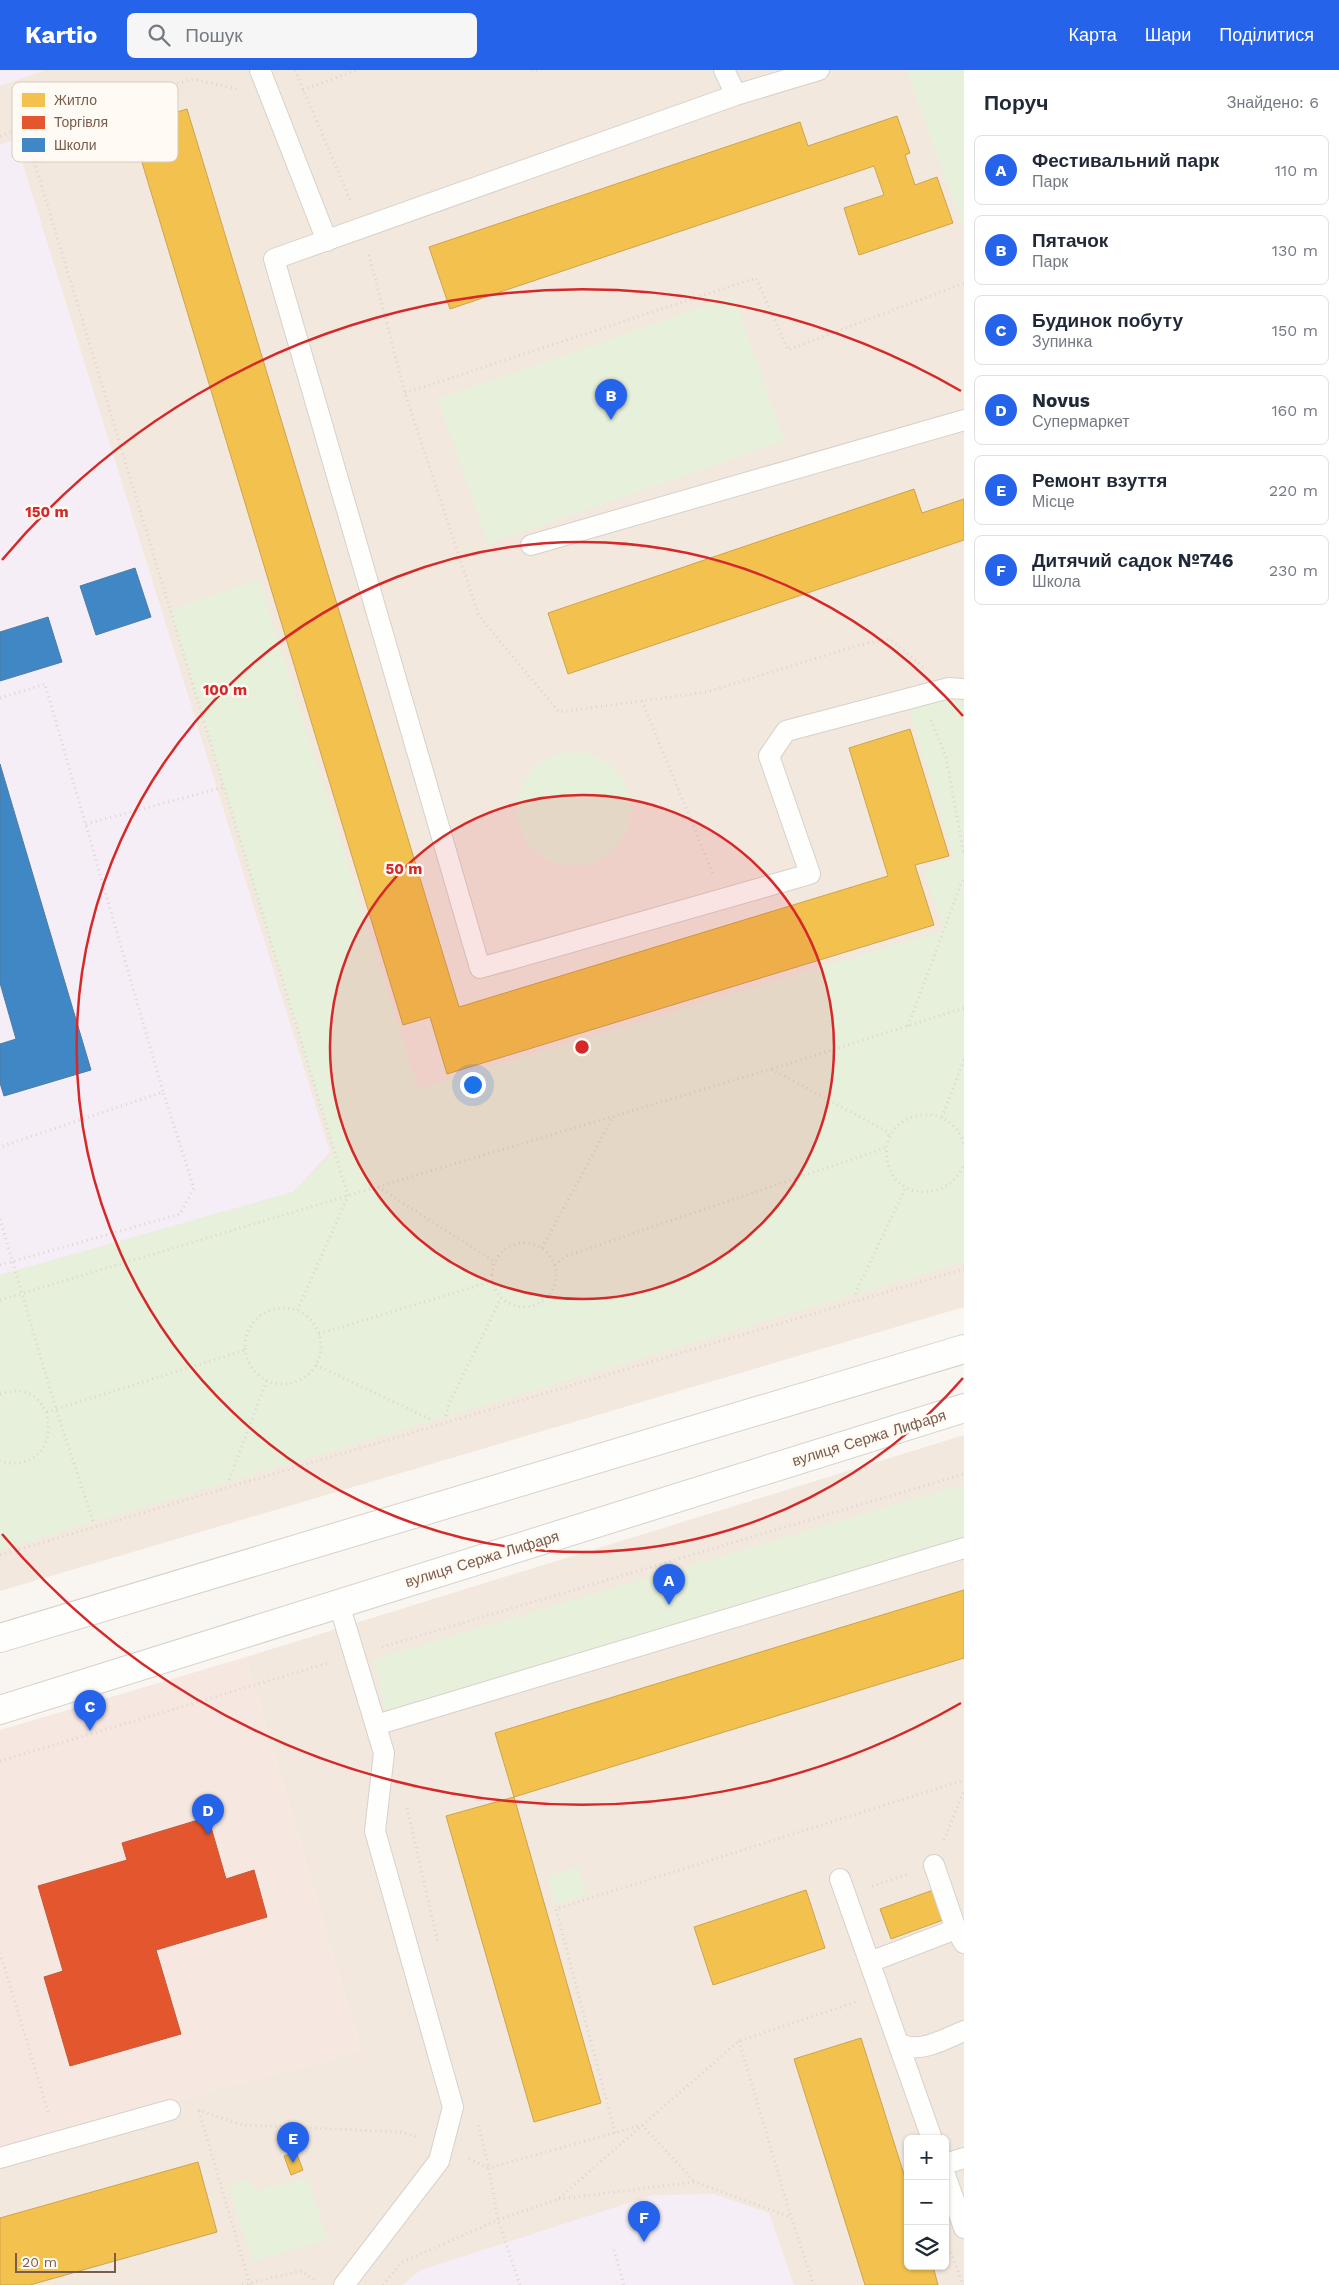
<!DOCTYPE html>
<html lang="uk">
<head>
<meta charset="utf-8">
<style>
  body { margin:0; font-family:"Work Sans",sans-serif; background:#f6f6f7; color:#1f2937 }
  .controls { position:absolute; right:15px; bottom:15px; display:grid; overflow:hidden; border-radius:8px; box-shadow:0 1px 4px #0004 }
  .controls button { width:45px; height:45px; display:grid; place-items:center; padding:0; border:0; border-bottom:1px solid #e0e1e3; background:#fff; color:#1f2937; font:25px sans-serif }
  .scale { position:absolute; left:15px; bottom:12px; width:101px; box-sizing:border-box; padding-left:5px; border:2px solid #7a5c4d; border-top:0; font-size:14px; line-height:18px; white-space:nowrap; color:#7a5c4d; -webkit-text-stroke:4px #fffaf3; paint-order:stroke }
  .you { position:absolute; left:472px; top:1014px; width:18px; height:18px; margin:-12px; border:4px solid #fff; border-radius:50%; background:#1a73e8; box-shadow:0 0 0 8px #1a73e833 }
  .badge { display:grid; place-items:center; width:32px; height:32px; border-radius:50%; background:#2563eb; color:#fff; font-size:16px; font-weight:700 }
  .pin { position:absolute; translate:-50% -41px; filter:drop-shadow(0 1px 2px #0008) }
  .pin::after { content:''; position:absolute; top:26px; width:18px; height:15px; background:inherit; clip-path:polygon(0 0,100% 0,50% 100%) }
  .list { margin:0; padding:0; list-style:none }
  h2 { display:flex; justify-content:space-between; align-items:center; height:65px; margin:0; padding:0 20px; font-size:21px }
  h2 small { font-size:16px; font-weight:400; color:#747a83 }
  .list li { display:grid; grid-template-columns:32px 1fr auto; gap:15px; align-items:center; box-sizing:border-box; height:70px; margin:0 10px 10px; padding:0 10px; border:1px solid #e0e1e3; border-radius:8px }
  .list b { display:block; font-size:19px; white-space:nowrap }
  .list p { margin:0; font-size:16px; white-space:nowrap; color:#747a83 }
  .list em { font-size:16px; font-style:normal; color:#747a83 }
  .icon { flex:none; width:28px; height:28px; fill:none; stroke:currentColor; stroke-width:2; stroke-linecap:round; stroke-linejoin:round }
  .map { position:relative; flex:none; width:964px; height:2215px; overflow:hidden }
  header { display:flex; align-items:center; gap:30px; box-sizing:border-box; height:70px; padding:0 25px; background:#2563eb; color:#fff }
  header strong { font-size:24px }
  nav { display:flex; gap:28px; margin-inline-start:auto; font-size:18px }
  .search { width:350px; height:45px; background:#f6f6f7; display:flex; align-items:center; gap:12px; box-sizing:border-box; padding:0 18px; border-radius:8px; color:#747a83; font-size:19px }
  main { display:flex }
  aside { flex:1; background:#fff }
  .map>svg:first-child { display:block }
  .residential { fill:#f2e8de; fill-rule:evenodd }
  .commercial { fill:#f6e8e1 }
  .education { fill:#f6eef6 }
  .green { fill:#e7f0db }
  .homes { fill:#f2c14e; stroke:#cea34e }
  .shops { fill:#e4572e; stroke:#c45837 }
  .schools { fill:#3f88c5; stroke:#517ba1 }
  .lines { fill:none; stroke-linecap:round; stroke-linejoin:round }
  .service-casing { stroke:#d7d1cb; stroke-width:22 }
  .tertiary-casing { stroke:#d7d1cb; stroke-width:30 }
  .path { stroke:#dcd5d0; stroke-width:3; stroke-dasharray:1 4; stroke-linecap:butt }
  .service { stroke:#fefefd; stroke-width:20 }
  .tertiary { stroke:#fefefd; stroke-width:28 }
  .ring { fill:none; stroke:#d62828; stroke-width:2.5 }
  .labels { text-anchor:middle; dominant-baseline:central; stroke-width:5; stroke-linejoin:round; paint-order:stroke }
  .street-label { font-size:15px; fill:#7a5c4d; stroke:#fffaf3 }
  .key { fill:#fffaf3; stroke:#d7cbc1; stroke-width:1 }
  .key-label { font-size:14px; fill:#7a5c4d }
  .centre { fill:#d62828; stroke:#fffaf3; stroke-width:2.5 }
  .ring-label { font-size:15px; text-anchor:middle; font-weight:bold; fill:#d62828; stroke:#fffaf3; stroke-width:5; stroke-linejoin:round; paint-order:stroke }
</style>
</head>
<body>
<header>
<strong>Kartio</strong>
<div class="search"><svg class="icon" aria-label="search" viewBox="0 0 24 24"><circle cx="10" cy="10" r="6"/><path d="M15 15l6 6"/></svg>Пошук</div>
<nav><a>Карта</a><a>Шари</a><a>Поділитися</a></nav>
</header>
<main>
<div class="map">
<svg width="964" height="2215" viewBox="0 0 964 2215">
  <rect width="100%" height="100%" fill="#f9f5f0"/>
  <path class="residential" d="M0 0H964V1237L0 1521Z
    M964 1365V2215H0V2077L361 1981 246 1587ZM908 2069H945V2196H908Z"/>
  <path class="commercial" d="M246 1587 361 1981 0 2077V1660Z"/>
  <path class="education" d="M0 0H46L0 16Z
    M15 69 330 1082 293 1122 0 1205V75Z
    M714 2124 769 2143 794 2215H402L421 2200 653 2125Z"/>
  <path class="green" d="M906 0H964V161L962 154Z
    M734 226 784 371 488 474 438 329Z
    M259 509 418 1019 944 860 923 800 953 786 906 629 964 620V1192L0 1480V1205L293 1122 334 1082 170 540Z
    M517 739a57 57 0 1 1 114 0a57 57 0 1 1-114 0Z
    M964 1414V1481L388 1652 374 1589Z
    M578 1797 587 1825 555 1835 547 1807Z
    M308 2108 327 2170 253 2191 228 2115 250 2109 255 2121Z"/>
  <path class="homes" d="M187 39 459 937 888 806 849 678 910 659 949 786 915 795 934 855 447 1004 430 947 403 955 131 56Z
    M897 46 910 83 905 85 915 115 937 107 953 153 859 185 844 138 884 125 874 96 450 239 429 177 800 52 808 76Z
    M914 419 922 443 964 429V470L568 604 548 543Z
    M964 1520V1588L514 1727 495 1663Z
    M514 1727 601 2033 534 2052 446 1746Z
    M936 1819 946 1849 891 1869 880 1839Z
    M806 1820 825 1878 713 1915 694 1857Z
    M861 1968 908 2117V2196H933L938 2215H865L794 1989Z
    M296 2082 303 2100 291 2105 284 2086Z
    M198 2092 217 2162 30 2215H0V2148Z"/>
  <path class="shops" d="M208 1747 226 1809 254 1800 267 1847 156 1880 181 1964 70 1996 44 1907 63 1901 38 1816 127 1790 122 1773Z"/>
  <path class="schools" d="M135 498 151 547 96 565 80 516Z
    M48 547 62 592 0 611V562Z
    M0 694 91 1000 4 1026 0 1013V974L16 969 0 913Z"/>
  <g class="lines">
    <g class="service-casing">
      <path id="service" d="M260 0 327 171
        M724 0 736 25
        M819 0 736 25 274 189 480 898 810 804 769 686 786 661 949 618 964 619
        M531 475 964 350
        M339 1534 384 1683 375 1761 453 2037 439 2091 344 2215
        M376 1655 964 1478
        M934 1795 956 1859 964 1873
        M840 1809 932 2069
        M870 1892 956 1859
        M898 1973C919 1985 944 1969 964 1961
        M0 2088 170 2040
        M945 2094 964 2088
        M945 2105 964 2158"/>
    </g>
    <g class="tertiary-casing">
      <path id="tertiary" d="M0 1568 964 1279
        M0 1640 964 1338"/>
    </g>
    <path class="path" d="M295 0 351 132
      M531 0H538
      M303 20 357 0
      M24 58 348 1126 297 1241
      M0 66 33 54 193 9 237 19
      M369 185 405 323 479 546 559 642 707 622 859 575 890 569 923 597
      M405 323 756 208 788 280 964 213
      M0 628 45 614 163 1022 0 1077
      M642 631 713 804
      M931 650 946 687 964 785
      M86 754 224 717
      M908 956 964 806
      M772 999 964 938
      M942 1047 964 990
      M964 1073C948 1026 880 1042 887 1089 894 1132 950 1132 964 1094
      M378 1117 495 1192
      M0 1149 56 1339 93 1451
      M492 1205a32 32 0 1 1 64 0a32 32 0 1 1-64 0Z
      M542 1178 613 1047
      M0 1195 180 1144 194 1118 163 1022
      M555 1195 566 1186 888 1077
      M855 1224 906 1117
      M0 1230 771 999 888 1062 890 1068
      M245 1276a38 38 0 1 1 76 0a38 38 0 1 1-76 0Z
      M319 1264 493 1211
      M316 1295 432 1350
      M0 1324C62 1302 67 1409 0 1391
      M47 1342 245 1280
      M446 1346 449 1334 501 1228
      M229 1410 267 1310
      M0 1485 964 1199
      M382 1577 964 1404
      M0 1691 328 1593
      M407 1738 438 1873
      M944 1770 964 1721
      M872 1816 909 1804
      M0 1883 49 2045
      M739 1971 791 2147 814 2215
      M198 2040 242 2055 401 2062 417 2067
      M199 2041 250 2215
      M615 2063 556 1839 964 1710
      M469 2089 489 2098 478 2053
      M559 2129 695 2112 790 2147
      M614 2180 624 2215
      M951 2182 963 2215
      M242 2215 301 2201 317 2211
      M383 2215 402 2192 498 2150 558 2129 739 1971 856 1932
      M520 2215 498 2150 489 2098 642 2055 695 2112"/>
    <use href="#service" class="service"/>
    <use href="#tertiary" class="tertiary"/>
  </g>
  <circle cx="582" cy="977" r="252" fill="#d62828" fill-opacity=".12"/>
  <g class="ring">
    <circle cx="582" cy="977" r="252"/>
    <path d="M963 1308A505 505 0 1 1 963 646"/>
    <path d="M961 1633A757 757 0 0 1 2 1464M2 490A757 757 0 0 1 961 321"/>
  </g>
  <g class="labels">
    <g class="street-label">
      <text transform="translate(869 1368) rotate(-17)">вулиця Сержа Лифаря</text>
      <text transform="translate(482 1489) rotate(-17)">вулиця Сержа Лифаря</text>
    </g>
  </g>
  <rect x="12" y="12" width="166" height="80" rx="8" class="key"/>
  <rect x="22" y="23" width="23" height="14" fill="#f2c14e"/>
  <rect x="22" y="46" width="23" height="13" fill="#e4572e"/>
  <rect x="22" y="68" width="23" height="14" fill="#3f88c5"/>
  <g class="key-label">
    <text x="54" y="35">Житло</text>
    <text x="54" y="57">Торгівля</text>
    <text x="54" y="80">Школи</text>
  </g>
  <circle cx="582" cy="977" r="8" class="centre"/>
  <g class="ring-label">
    <text x="47" y="447">150 m</text>
    <text x="225" y="625">100 m</text>
    <text x="404" y="804">50 m</text>
  </g>
</svg>
<div class="controls">
<button>+</button>
<button>−</button>
<button><svg class="icon" aria-label="layers" viewBox="0 0 24 24"><path d="M12 4l9 5-9 5-9-5zM3 14l9 5 9-5"/></svg></button>
</div>
<div class="scale">20 m</div>
<div class="you"></div>
<div class="pin badge" style="left:669px;top:1535px">A</div>
<div class="pin badge" style="left:611px;top:350px">B</div>
<div class="pin badge" style="left:90px;top:1661px">C</div>
<div class="pin badge" style="left:208px;top:1765px">D</div>
<div class="pin badge" style="left:293px;top:2093px">E</div>
<div class="pin badge" style="left:644px;top:2172px">F</div>
</div>
<aside>
<h2>Поруч<small>Знайдено: 6</small></h2>
<ul class="list">
<li><span class="badge">A</span><div><b>Фестивальний парк</b><p>Парк</p></div><em>110 m</em></li>
<li><span class="badge">B</span><div><b>Пятачок</b><p>Парк</p></div><em>130 m</em></li>
<li><span class="badge">C</span><div><b>Будинок побуту</b><p>Зупинка</p></div><em>150 m</em></li>
<li><span class="badge">D</span><div><b>Novus</b><p>Супермаркет</p></div><em>160 m</em></li>
<li><span class="badge">E</span><div><b>Ремонт взуття</b><p>Місце</p></div><em>220 m</em></li>
<li><span class="badge">F</span><div><b>Дитячий садок №746</b><p>Школа</p></div><em>230 m</em></li>
</ul>
</aside>
</main>
</body>
</html>
